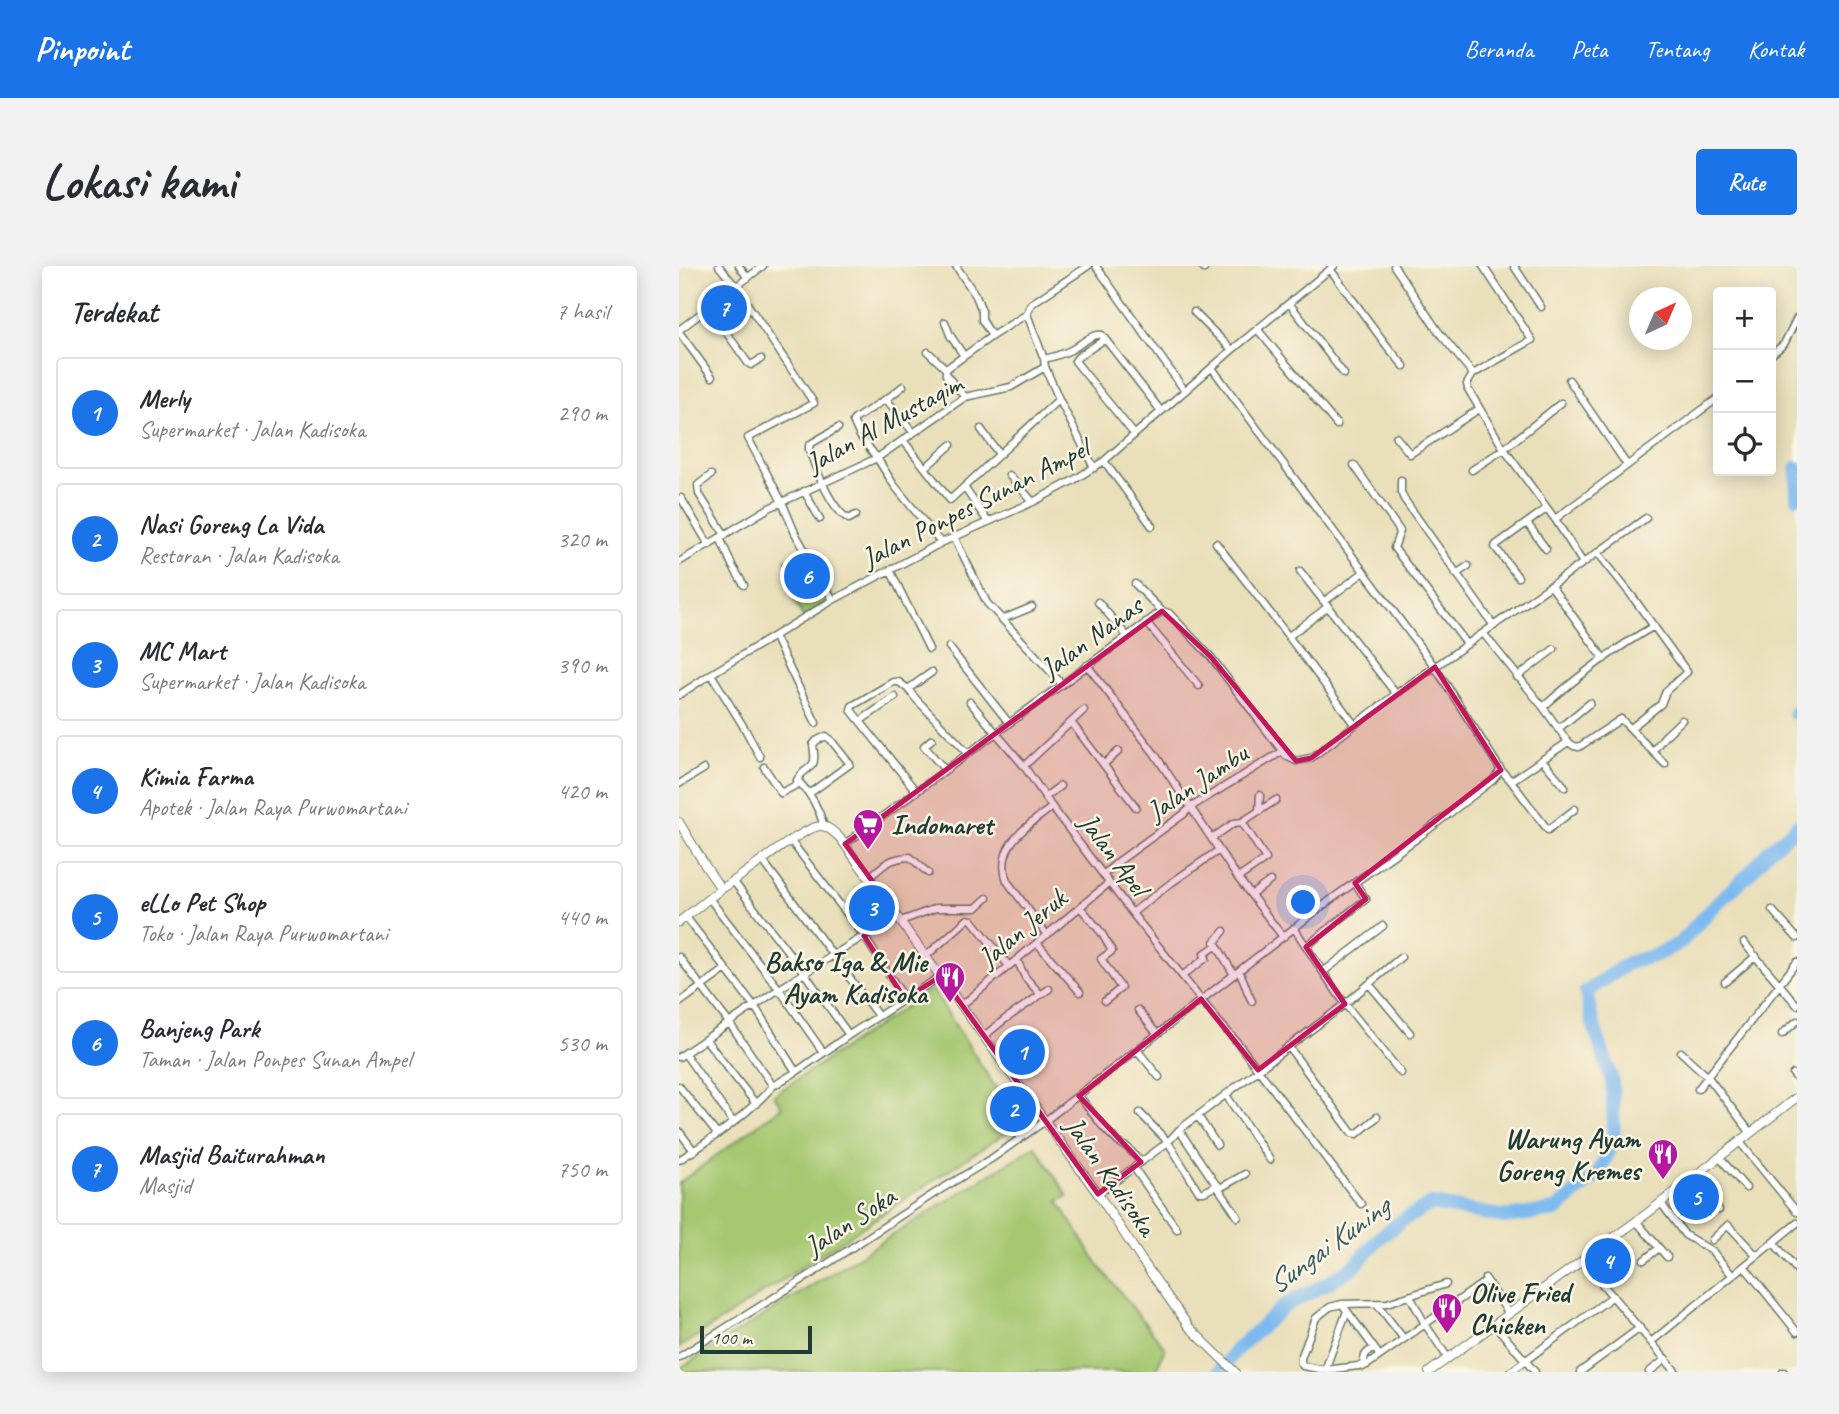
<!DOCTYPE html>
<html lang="id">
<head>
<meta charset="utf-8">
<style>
  body { margin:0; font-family:Caveat,sans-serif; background:#f2f2f3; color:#2b2b33 }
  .controls { position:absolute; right:21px; top:21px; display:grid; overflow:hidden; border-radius:7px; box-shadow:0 4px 18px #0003 }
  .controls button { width:63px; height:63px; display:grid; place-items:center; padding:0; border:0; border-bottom:2px solid #e1e1e2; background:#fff; color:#2b2b33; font:35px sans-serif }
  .compass { position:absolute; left:950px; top:21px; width:63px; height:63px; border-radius:50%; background:#fff; box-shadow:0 4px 18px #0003; rotate:44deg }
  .scale { position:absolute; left:21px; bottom:18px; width:112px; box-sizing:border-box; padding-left:7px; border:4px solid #1f3d34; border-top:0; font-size:19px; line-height:24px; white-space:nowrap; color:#1f3d34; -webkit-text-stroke:5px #fcf5e5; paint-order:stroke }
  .you { position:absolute; left:625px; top:637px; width:24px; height:24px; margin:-18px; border:5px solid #fff; border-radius:50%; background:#1a73e8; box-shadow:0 0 0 10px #1a73e833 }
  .badge { display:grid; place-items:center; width:46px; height:46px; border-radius:50%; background:#1a73e8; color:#fff; font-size:23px; font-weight:700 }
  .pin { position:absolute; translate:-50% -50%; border:4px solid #fff; box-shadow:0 2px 7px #0006 }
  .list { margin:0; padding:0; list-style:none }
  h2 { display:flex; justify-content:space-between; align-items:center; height:91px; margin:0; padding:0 28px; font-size:30px }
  h2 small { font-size:23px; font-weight:400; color:#7c7c81 }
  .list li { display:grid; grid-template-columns:46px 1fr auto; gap:21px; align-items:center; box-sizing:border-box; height:112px; margin:0 14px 14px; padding:0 14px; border:2px solid #e1e1e2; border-radius:7px }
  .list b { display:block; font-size:26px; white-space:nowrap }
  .list p { margin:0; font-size:23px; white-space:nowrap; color:#7c7c81 }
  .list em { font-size:23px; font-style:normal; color:#7c7c81 }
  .icon { flex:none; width:38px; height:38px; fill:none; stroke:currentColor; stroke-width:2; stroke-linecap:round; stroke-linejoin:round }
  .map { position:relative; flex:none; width:1118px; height:1106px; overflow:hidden; border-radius:7px }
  header { display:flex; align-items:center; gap:42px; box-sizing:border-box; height:98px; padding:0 35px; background:#1a73e8; color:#fff }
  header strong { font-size:33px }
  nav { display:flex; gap:38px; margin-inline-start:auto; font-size:24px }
  .intro { display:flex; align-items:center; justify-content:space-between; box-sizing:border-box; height:168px; padding:0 42px }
  h1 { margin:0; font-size:49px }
  .button { padding:18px 32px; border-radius:7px; background:#1a73e8; color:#fff; font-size:24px; font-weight:700 }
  main { display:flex; gap:42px; padding:0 42px }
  aside { flex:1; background:#fff; border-radius:7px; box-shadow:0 4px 18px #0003 }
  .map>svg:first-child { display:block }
  .green { fill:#a6c871; stroke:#628252; stroke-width:2 }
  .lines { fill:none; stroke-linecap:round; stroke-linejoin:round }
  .river { stroke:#7db9ef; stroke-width:14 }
  .minor-casing { stroke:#667663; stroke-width:9 }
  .tertiary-casing { stroke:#667663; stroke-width:10 }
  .minor { stroke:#fff; stroke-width:6 }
  .tertiary { stroke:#fff; stroke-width:8 }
  .marked { fill:#c2185b; fill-opacity:0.2; stroke:#c2185b; stroke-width:5; stroke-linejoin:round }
  .labels { text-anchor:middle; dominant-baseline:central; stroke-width:5; stroke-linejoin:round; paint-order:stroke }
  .street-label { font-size:28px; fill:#1f3d34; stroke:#fcf5e5 }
  .poi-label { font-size:28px; font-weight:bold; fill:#1f3d34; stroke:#fcf5e5; text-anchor:start }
  .water-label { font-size:30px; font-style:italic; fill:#365c63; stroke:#fcf5e5 }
</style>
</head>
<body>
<header>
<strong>Pinpoint</strong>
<nav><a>Beranda</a><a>Peta</a><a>Tentang</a><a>Kontak</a></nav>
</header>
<div class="intro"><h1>Lokasi kami</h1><a class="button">Rute</a></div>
<main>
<aside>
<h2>Terdekat<small>7 hasil</small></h2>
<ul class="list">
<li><span class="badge">1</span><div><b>Merly</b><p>Supermarket · Jalan Kadisoka</p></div><em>290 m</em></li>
<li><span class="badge">2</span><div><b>Nasi Goreng La Vida</b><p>Restoran · Jalan Kadisoka</p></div><em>320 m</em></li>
<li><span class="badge">3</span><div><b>MC Mart</b><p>Supermarket · Jalan Kadisoka</p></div><em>390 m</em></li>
<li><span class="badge">4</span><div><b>Kimia Farma</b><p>Apotek · Jalan Raya Purwomartani</p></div><em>420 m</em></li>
<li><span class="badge">5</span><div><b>eLLo Pet Shop</b><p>Toko · Jalan Raya Purwomartani</p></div><em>440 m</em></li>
<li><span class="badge">6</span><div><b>Banjeng Park</b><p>Taman · Jalan Ponpes Sunan Ampel</p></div><em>530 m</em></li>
<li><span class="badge">7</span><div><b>Masjid Baiturahman</b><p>Masjid</p></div><em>750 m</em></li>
</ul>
</aside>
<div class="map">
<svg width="1118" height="1106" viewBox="0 0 1118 1106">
  <rect width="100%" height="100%" fill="#fcf5e5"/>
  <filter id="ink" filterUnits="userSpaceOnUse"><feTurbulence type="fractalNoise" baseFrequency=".0143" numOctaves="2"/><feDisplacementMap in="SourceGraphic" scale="14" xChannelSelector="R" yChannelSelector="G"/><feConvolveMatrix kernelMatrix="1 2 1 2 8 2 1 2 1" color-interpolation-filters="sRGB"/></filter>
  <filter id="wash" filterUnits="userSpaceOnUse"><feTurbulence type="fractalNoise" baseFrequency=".00686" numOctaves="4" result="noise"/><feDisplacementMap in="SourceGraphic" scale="28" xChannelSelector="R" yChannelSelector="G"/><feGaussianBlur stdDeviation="1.57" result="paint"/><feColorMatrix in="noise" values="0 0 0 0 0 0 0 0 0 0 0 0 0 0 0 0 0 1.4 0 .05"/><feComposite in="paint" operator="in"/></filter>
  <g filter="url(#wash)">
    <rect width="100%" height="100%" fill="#e9dfba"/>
    <path class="green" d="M126 285 154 334 124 351 115 333 125 327 106 294Z
      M253 723 340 858 0 1082V917L103 841 95 829Z
      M356 880 389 930 379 935 420 1000 486 1082 476 1106H0V1103Z"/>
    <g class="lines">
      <path class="river" d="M1118 202V231
        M1116 447 1118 445
        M540 1106 558 1083 605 1040 647 1018 676 1000 699 973 724 954 752 938 827 951 877 944 920 907 935 872 933 814 913 754 907 726 949 697 977 689 1001 677 1038 637 1069 609 1089 585 1116 563 1118 559"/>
    </g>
  </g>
  <g filter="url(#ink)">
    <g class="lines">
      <g class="minor-casing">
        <path id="minor" d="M40 0 57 21 135 137 69 172 103 236 116 267 154 334
          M60 0 69 12
          M277 0 297 30 303 45V54L313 70
          M409 0 352 38 348 48 365 93 366 101 380 133 415 202
          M417 0 506 125
          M523 0 525 3
          M715 0 759 65 794 108
          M804 0 853 74 794 108 788 118 789 123 825 183 876 253
          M835 0 862 41
          M651 3 708 80 725 100
          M610 37 665 108
          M30 42 69 97 72 99 82 93
          M515 46 553 84
          M266 56 271 69 285 90
          M0 64 84 0
          M579 64 658 159
          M0 66 33 111
          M249 86 267 103V109L286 131
          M1092 89 1105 78 1118 52
          M365 93C375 91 383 88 392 84 402 79 412 67 423 69L426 73
          M267 103 313 70 348 48
          M890 114 948 199
          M224 120 213 129 176 153 174 155 181 170 198 192 215 219 262 277
          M207 133 234 166
          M159 162 133 177 130 180V184C137 203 152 244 170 253L177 249
          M302 163 320 188
          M455 168 396 95 399 91 426 73 482 145
          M717 171 731 188 800 143
          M224 174 246 202 272 179
          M425 195 473 260
          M675 199 721 265 715 282 788 378
          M246 202 271 234 380 133
          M793 204 825 183 882 137
          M32 209 19 219 20 228 46 269
          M330 209 354 236
          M722 214V226L725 233 815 360
          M285 221 309 256
          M125 225 141 253
          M2 232 30 279
          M848 257 867 283
          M275 271 308 337 383 418
          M41 272 54 301 65 319
          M537 277C584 337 630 397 675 458
          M919 287 953 330 1008 406 987 425 982 438 952 462
          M0 296 90 242 198 192 286 131 332 121 366 101
          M904 297 967 252
          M211 304 250 383
          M621 305 717 428
          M777 308 789 300
          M839 311 816 281 817 279 867 243
          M456 318 483 345
          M872 320 925 393
          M646 335 685 306
          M419 336 448 370
          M324 353 353 341
          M467 356 520 420
          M804 367 864 441 889 476 895 480 900 481 942 453 986 498
          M95 370 137 457
          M610 370 650 340
          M270 381 330 457
          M408 399 475 487 559 612 604 671
          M32 408 66 463 81 491
          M838 411 875 383
          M229 423 253 406
          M0 429 32 408 154 334 262 277 354 236 395 214 425 195 553 84 655 0
          M291 436 345 500 373 541 453 647 539 755 558 776 682 938
          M864 441C898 411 935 383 975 360
          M181 455 216 431
          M392 456 457 541
          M879 463 911 437
          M253 473 245 480 266 504
          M974 485 985 471 1003 454
          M864 495 886 521
          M425 498 440 485
          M345 500 405 444
          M85 501 102 527 121 517
          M822 504 832 515 869 564 896 543
          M832 515 889 476
          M121 517 118 514C129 496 139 507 134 479L137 475 147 470 151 473 171 498 131 527
          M121 517C133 529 140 543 145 560
          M0 518 25 503
          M237 525 172 444 173 440 214 416H220L229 423 238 434 289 487
          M366 531 381 520
          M580 545 581 529
          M533 572 555 557 563 556 597 534
          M111 574 185 670 226 733
          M166 578 483 345 490 347 532 391 607 490 617 495 632 492 717 428 904 297 876 253 1039 132
          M84 595 199 750
          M424 609 440 595 505 548 512 541 604 485
          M191 611C205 598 211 592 231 591L249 607
          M559 612 587 593 563 556
          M55 616 126 708 170 769
          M572 629 591 615
          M30 632 100 723 144 786
          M401 641 422 666 433 685 422 693 442 722 426 735
          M1093 644 1118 672
          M453 647 492 617 540 584
          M7 651 76 741 117 806
          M293 654 330 700
          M222 655 257 642H297L308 632
          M704 660 644 706 666 738 722 807
          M615 662 627 680 634 675 687 633 676 617
          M545 665 536 676 555 709
          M368 669 328 615C315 579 349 560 373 541
          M358 677 401 726
          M1065 677 1118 739
          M627 680 644 706
          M247 690 289 653
          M0 691 51 758 94 820C67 850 34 873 0 894
          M338 694 346 711 362 729
          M560 705C566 715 567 725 573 735
          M503 710 527 692 525 688 537 680
          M1046 716 1077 690
          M690 718 731 767
          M0 737 47 703
          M283 739 430 617
          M459 744 478 768
          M1103 768 1118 755
          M305 770 325 754 370 723
          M27 774 77 838
          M609 780 673 867 678 868 698 851
          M458 784 480 811
          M1002 786 1029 811 1071 866
          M6 788 54 856
          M0 791 100 723 185 670 216 646
          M1114 808 1118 813
          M0 820 38 868
          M94 820 117 806 170 769 262 710
          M1019 823 1118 696
          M547 829 591 894
          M400 830 425 862 439 876 449 882 462 896
          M461 847 489 876 520 926H525L539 919
          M519 850 538 879
          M500 864 559 951
          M0 865 15 885
          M1060 875 1118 946
          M1040 891 1067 922
          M455 902 498 963
          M1012 912 1040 944
          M541 922 566 908
          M419 928 489 876 500 864 666 738 722 691
          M982 937 1006 969 1033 985 1053 1009
          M957 955 988 991
          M1033 974 1049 959 1077 989
          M1094 976 1118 1004
          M965 994 980 982
          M904 995 997 1106
          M1065 1000 1118 1066
          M806 1012 830 1048
          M767 1018 708 1037 663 1038 651 1041 637 1052 622 1092V1097L624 1100 646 1104 688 1099 807 1015
          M731 1030 746 1058 769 1092
          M663 1038 701 1090
          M698 1038 725 1073
          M816 1059 856 1106
          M972 1076 1118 957
          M0 1091 131 1009 256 927 312 893 366 855 654 632 737 573 814 514 822 504 756 401 533 102
          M684 1101C685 1091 685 1086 695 1083
          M646 1104 668 1045
          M831 1106 934 1030
          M901 1106 961 1062
          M970 1106 987 1093
          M1104 1106H1105"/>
      </g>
      <g class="tertiary-casing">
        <path id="tertiary" d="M0 556 27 601 42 623C63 612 126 558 143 560 150 561 156 567 161 572L419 928 462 993 510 1061 556 1106
          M0 656 42 623
          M750 1106 970 946 1118 831"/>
      </g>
      <use href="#minor" class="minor"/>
      <use href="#tertiary" class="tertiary"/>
    </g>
  </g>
  <path class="marked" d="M483 345 532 391 617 495 632 492 756 401 822 504 676 617 687 633 627 681 666 738 579 804 522 733 400 830 462 896 419 928 262 710 226 733 185 670 216 646 166 578Z"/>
  <defs>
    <g id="supermarket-pin" transform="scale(1.575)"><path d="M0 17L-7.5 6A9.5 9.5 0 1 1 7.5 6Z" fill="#b5179e" stroke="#fcf5e5"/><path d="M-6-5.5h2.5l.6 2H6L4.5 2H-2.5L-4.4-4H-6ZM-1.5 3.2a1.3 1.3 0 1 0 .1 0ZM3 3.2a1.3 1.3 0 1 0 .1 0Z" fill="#fff"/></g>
    <g id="restaurant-pin" transform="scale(1.575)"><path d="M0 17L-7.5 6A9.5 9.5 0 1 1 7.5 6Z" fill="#b5179e" stroke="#fcf5e5"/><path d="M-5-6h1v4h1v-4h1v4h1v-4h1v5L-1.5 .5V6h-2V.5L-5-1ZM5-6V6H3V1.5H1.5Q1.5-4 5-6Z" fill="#fff"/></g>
  </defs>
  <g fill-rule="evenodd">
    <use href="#supermarket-pin" x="189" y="558"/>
    <use href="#restaurant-pin" x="271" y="711"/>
    <use href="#restaurant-pin" x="984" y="888"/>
    <use href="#restaurant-pin" x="768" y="1042"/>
  </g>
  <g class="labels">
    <g class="street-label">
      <text transform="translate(205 157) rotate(-29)">Jalan Al Mustaqim</text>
      <text transform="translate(296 237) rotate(-27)">Jalan Ponpes Sunan Ampel</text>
      <text transform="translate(412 371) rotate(-36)">Jalan Nanas</text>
      <text transform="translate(518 516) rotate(-34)">Jalan Jambu</text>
      <text transform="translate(435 588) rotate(53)">Jalan Apel</text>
      <text transform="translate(343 662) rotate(-40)">Jalan Jeruk</text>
      <text transform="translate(432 910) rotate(55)">Jalan Kadisoka</text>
      <text transform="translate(171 955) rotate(-33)">Jalan Soka</text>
    </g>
    <g class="poi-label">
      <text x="212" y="558">Indomaret</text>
      <text x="248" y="695" text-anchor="end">Bakso Iga &amp; Mie<tspan x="248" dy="32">Ayam Kadisoka</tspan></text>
      <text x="961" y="872" text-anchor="end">Warung Ayam<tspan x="961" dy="32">Goreng Kremes</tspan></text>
      <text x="791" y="1026">Olive Fried<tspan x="791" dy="32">Chicken</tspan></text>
    </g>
    <g class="water-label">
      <text transform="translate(649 979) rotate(-36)">Sungai Kuning</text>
    </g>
  </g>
</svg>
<div class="controls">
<button>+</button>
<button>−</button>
<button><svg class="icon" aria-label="locate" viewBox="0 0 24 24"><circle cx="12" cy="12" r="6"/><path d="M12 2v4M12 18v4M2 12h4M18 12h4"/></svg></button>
</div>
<svg class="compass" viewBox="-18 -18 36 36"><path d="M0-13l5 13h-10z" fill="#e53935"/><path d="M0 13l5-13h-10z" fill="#7c7c81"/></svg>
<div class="scale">100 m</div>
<div class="you"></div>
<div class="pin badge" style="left:343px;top:786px">1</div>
<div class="pin badge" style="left:334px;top:843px">2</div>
<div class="pin badge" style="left:193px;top:642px">3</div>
<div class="pin badge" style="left:929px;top:995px">4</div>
<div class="pin badge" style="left:1017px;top:931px">5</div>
<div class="pin badge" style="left:128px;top:310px">6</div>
<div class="pin badge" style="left:45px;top:42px">7</div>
</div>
</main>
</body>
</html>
